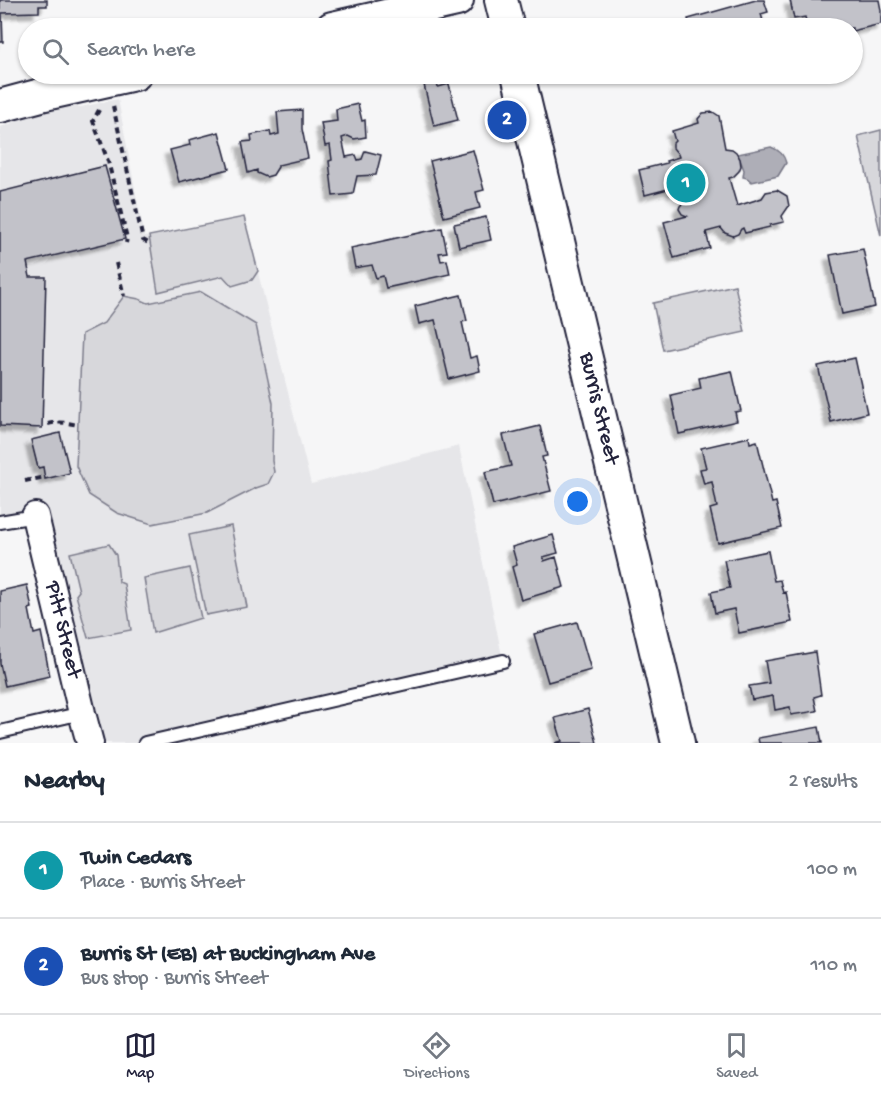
<!DOCTYPE html>
<html lang="en">
<head>
<meta charset="utf-8">
<style>
  body { margin:0; font-family:"Gochi Hand",sans-serif; background:#f2f2f3; color:#1f2937 }
  .you { position:absolute; left:578px; top:502px; width:21px; height:21px; margin:-15px; border:4px solid #fff; border-radius:50%; background:#1a73e8; box-shadow:0 0 0 9px #1a73e833 }
  .badge { display:grid; place-items:center; width:39px; height:39px; border-radius:50%; background:#22223b; color:#fff; font-size:20px; font-weight:700 }
  .pin { position:absolute; translate:-50% -50%; border:3px solid #fff; box-shadow:0 2px 6px #0006 }
  .list { margin:0; padding:0; list-style:none }
  h2 { display:flex; justify-content:space-between; align-items:center; height:78px; margin:0; padding:0 24px; font-size:26px }
  h2 small { font-size:20px; font-weight:400; color:#747a83 }
  .list li { display:grid; grid-template-columns:39px 1fr auto; gap:18px; align-items:center; box-sizing:border-box; height:96px; padding:0 24px; border-top:2px solid #e0e1e3 }
  .list b { display:block; font-size:22px; white-space:nowrap }
  .list p { margin:0; font-size:20px; white-space:nowrap; color:#747a83 }
  .list em { font-size:20px; font-style:normal; color:#747a83 }
  .icon { flex:none; width:33px; height:33px; fill:none; stroke:currentColor; stroke-width:2; stroke-linecap:round; stroke-linejoin:round }
  .map { position:relative; flex:none; width:881px; height:743px; overflow:hidden }
  .search { position:absolute; background:#fff; box-shadow:0 2px 4px #0004; left:18px; right:18px; top:18px; height:66px; display:flex; align-items:center; gap:15px; box-sizing:border-box; padding:0 21px; border-radius:33px; color:#747a83; font-size:22px }
  .sheet { height:270px; background:#fff }
  nav { display:flex; justify-content:space-around; align-items:center; box-sizing:border-box; height:84px; border-top:2px solid #e0e1e3; background:#fff; font-size:16px; color:#747a83 }
  nav a { display:grid; justify-items:center; gap:3px }
  nav .on { color:#22223b }
  .map>svg:first-child { display:block }
  .built { fill:#e6e6e9 }
  .green { fill:#d7d7db; stroke:#7c7c8b; stroke-width:1.5 }
  .water { fill:#aeaeb7; stroke:#767685; stroke-width:1.5 }
  .building { fill:#c2c2c9; stroke:#22223b; stroke-width:1.5; filter:url(#shadow) }
  .lines { fill:none; stroke-linecap:round; stroke-linejoin:round }
  .service-casing { stroke:#22223b; stroke-width:16 }
  .minor-casing { stroke:#22223b; stroke-width:30 }
  .tertiary-casing { stroke:#22223b; stroke-width:36 }
  .path { stroke:#22223b; stroke-width:4; stroke-dasharray:6 4.5; stroke-linecap:butt }
  .service { stroke:#fff; stroke-width:12 }
  .minor { stroke:#fff; stroke-width:26 }
  .tertiary { stroke:#fff; stroke-width:32 }
  .labels { text-anchor:middle; dominant-baseline:central; stroke-width:5; stroke-linejoin:round; paint-order:stroke }
  .street-label { font-size:22px; fill:#22223b; stroke:#fff }
</style>
</head>
<body>
<div class="map">
<svg width="881" height="743" viewBox="0 0 881 743">
  <defs>
    <filter id="shadow"><feDropShadow dx="-5.5" dy="5.5" stdDeviation="1.5" flood-color="#0004"/></filter>
  </defs>
  <rect width="100%" height="100%" fill="#f6f6f7"/>
  <filter id="ink" filterUnits="userSpaceOnUse"><feTurbulence type="fractalNoise" baseFrequency=".0167" numOctaves="2"/><feDisplacementMap in="SourceGraphic" scale="12" xChannelSelector="R" yChannelSelector="G"/><feConvolveMatrix kernelMatrix="1 2 1 2 8 2 1 2 1" color-interpolation-filters="sRGB"/></filter>
  <g filter="url(#ink)">
    <path class="built" d="M118 99 144 237 244 217 311 484 459 446 503 661 145 743H100L46 514 0 522V127L10 124 24 114 69 105 81 107Z"/>
    <path class="green" d="M881 130V236L858 136Z
      M244 217 258 271 252 280 232 286 223 276 158 292 149 236Z
      M735 285 745 332 663 350 653 303Z
      M201 292 256 325 273 403 272 461 274 472 268 484 256 488 207 513 152 524 117 513 89 495 76 466 82 334 104 323 124 296 139 299 148 303Z
      M231 526 247 607 206 615 189 535Z
      M109 544 116 555 119 582 124 584 131 630 88 638 76 595 79 591 70 553Z
      M190 568 201 618 153 633 144 578Z"/>
    <path class="water" d="M771 147C779 150 784 154 786 163L778 176 752 182 747 178 743 177 744 170 738 154Z"/>
    <path class="building" d="M0 0H47V6H39V12L2 13 3 42H0Z
      M756 0H764L768 12 761 14 765 28H691L688 19Z
      M790 0H879L881 10V24L852 31V28H836L834 21 808 28 805 17 794 19Z
      M614 20 616 28H582Z
      M437 82 438 87 449 84 458 120 434 126 424 85Z
      M358 104 362 121 365 120 366 137 354 139 348 136 342 138 346 157 356 155 358 160 362 159 365 151 381 155 376 175 357 176 353 194 333 196 329 161 332 160 330 145 325 146 321 123 337 121 336 109Z
      M302 110V129L308 158 278 165V167L273 175 266 177 257 173V170L248 173 242 142 252 141 251 135 270 131 271 136 279 134 277 112Z
      M713 112 719 116 725 148 732 149 736 152 740 159 741 166 739 171 733 177 729 178 737 206 762 198 766 192 777 190 787 196 789 206 782 216 784 222 770 225V227L745 233 743 228 741 229 738 234 733 236 725 233 721 228 706 232 710 248 674 258 664 222 687 216 682 214 679 209 680 206 683 203 690 201 686 188 673 191 672 188 645 195 639 170 667 163 666 161 679 157 678 154 673 148V143L675 141 672 131 699 123 698 119 703 113Z
      M219 132 229 169 179 182 170 150 190 145 189 140Z
      M473 150 484 190 476 192 480 208 444 217 430 161Z
      M105 166 125 239 27 262 30 277H46L42 428 0 426V192Z
      M486 217 491 240 459 247 454 224Z
      M442 228 447 252 439 253 441 261 447 260 450 274 386 288 383 276 376 278 372 265 355 268 351 248Z
      M863 249 875 307 842 314 830 255Z
      M461 295 467 321 462 322 470 358 477 356 480 371 449 379 435 320 419 324 415 306Z
      M855 358 867 413 831 422 818 366Z
      M732 371 741 411 735 412 737 421 679 434 671 395 701 388 699 378Z
      M540 426 547 456 542 457 551 491 493 505 485 472 511 466 503 435Z
      M60 433 70 473 45 479 43 467 38 468 31 440Z
      M749 437 750 443 757 441 772 503 776 502 782 528 718 543 710 509 717 507 712 482 704 484 700 469 706 468 701 448Z
      M553 535 558 553 543 557 544 561 556 557 564 587 521 600 512 567 517 565 512 547Z
      M768 551 774 581 780 580 783 593 786 592 792 622 739 633 734 609 715 613 711 592 730 588 724 560Z
      M27 585 32 608 29 609 34 634 41 632 50 676 5 686 0 664V591Z
      M577 622 591 670 548 682 534 634Z
      M815 652 821 695 814 697 817 711 791 715 790 707 775 710 773 696 752 700 749 686 769 683 765 661Z
      M588 709 597 743H555L562 741 555 718Z
      M819 727 822 743H759L758 738Z"/>
    <g class="lines">
      <g class="service-casing">
        <path id="service" d="M0 522 35 516
          M0 732 82 713
          M145 743 503 661"/>
      </g>
      <g class="minor-casing">
        <g id="minor">
          <path id="s1" d="M35 516 82 713 90 743"/>
        </g>
      </g>
      <g class="tertiary-casing">
        <g id="tertiary">
          <path d="M501 0 508 28"/>
          <path d="M332 28 457 0"/>
          <path id="s2" d="M518 74 678 743"/>
          <path d="M0 106 41 95 135 74"/>
        </g>
      </g>
      <path class="path" d="M113 106 143 240 150 244
        M99 110 93 121 108 161 127 238 126 243
        M116 263 124 296
        M48 424C58 421 68 423 78 425
        M25 481 45 477"/>
      <use href="#service" class="service"/>
      <use href="#minor" class="minor"/>
      <use href="#tertiary" class="tertiary"/>
    </g>
  </g>
  <g class="labels">
    <g class="street-label">
      <text stroke="none"><textPath href="#s2" startOffset="344">Burris Street</textPath></text>
      <text stroke="none"><textPath href="#s1" startOffset="117">Pitt Street</textPath></text>
    </g>
  </g>
</svg>
<div class="you"></div>
<div class="pin badge" style="left:686px;top:183px;background:#0f9aa8">1</div>
<div class="pin badge" style="left:507px;top:120px;background:#1a4fb4">2</div>
<div class="search"><svg class="icon" aria-label="search" viewBox="0 0 24 24"><circle cx="10" cy="10" r="6"/><path d="M15 15l6 6"/></svg>Search here</div>
</div>
<section class="sheet">
<h2>Nearby<small>2 results</small></h2>
<ul class="list">
<li><span class="badge" style="background:#0f9aa8">1</span><div><b>Twin Cedars</b><p>Place · Burris Street</p></div><em>100 m</em></li>
<li><span class="badge" style="background:#1a4fb4">2</span><div><b>Burris St (EB) at Buckingham Ave</b><p>Bus stop · Burris Street</p></div><em>110 m</em></li>
</ul>
</section>
<nav>
<a class="on"><svg class="icon" aria-label="map" viewBox="0 0 24 24"><path d="M3 6l6-2 6 2 6-2v14l-6 2-6-2-6 2zM9 4v14M15 6v14"/></svg>Map</a>
<a><svg class="icon" aria-label="directions" viewBox="0 0 24 24"><path d="M12 3l9 9-9 9-9-9zM9 14v-3h6M13 9l2 2-2 2"/></svg>Directions</a>
<a><svg class="icon" aria-label="saved" viewBox="0 0 24 24"><path d="M7 4h10v16l-5-4-5 4z"/></svg>Saved</a>
</nav>
</body>
</html>
